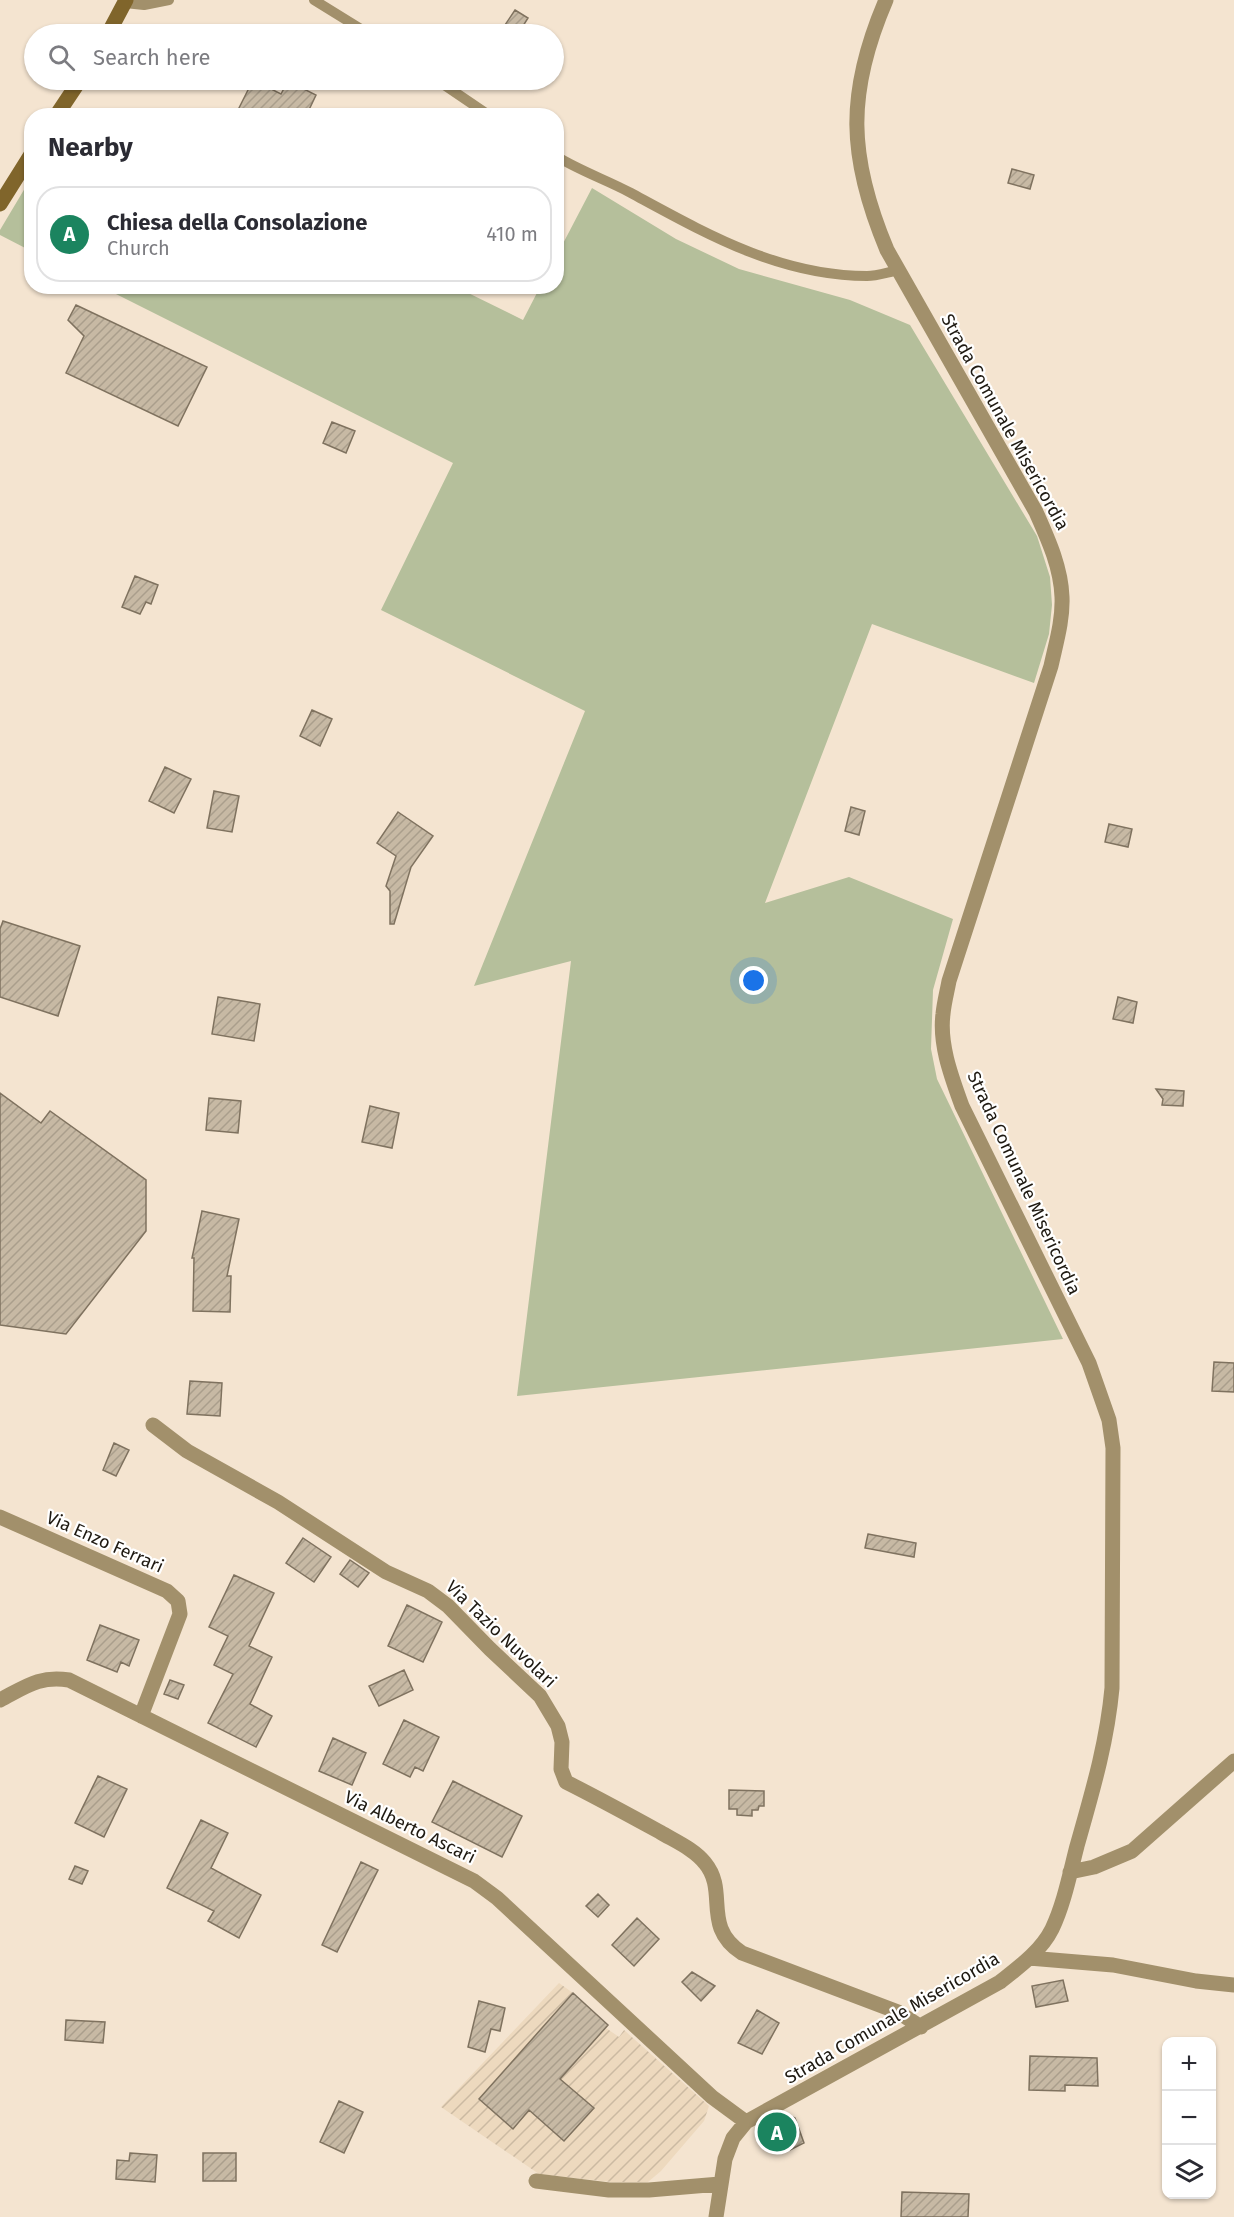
<!DOCTYPE html>
<html lang="en">
<head>
<meta charset="utf-8">
<style>
  body { margin:0; font-family:"Fira Sans",sans-serif; background:#f2f2f3; color:#2b2b33 }
  .controls { position:absolute; right:18px; bottom:18px; display:grid; overflow:hidden; border-radius:12px; box-shadow:0 2px 4px #0004 }
  .controls button { width:54px; height:54px; display:grid; place-items:center; padding:0; border:0; border-bottom:2px solid #e1e1e2; background:#fff; color:#2b2b33; font:30px sans-serif }
  .you { position:absolute; left:754px; top:981px; width:21px; height:21px; margin:-15px; border:4px solid #fff; border-radius:50%; background:#1a73e8; box-shadow:0 0 0 9px #1a73e833 }
  .badge { display:grid; place-items:center; width:39px; height:39px; border-radius:50%; background:#1b845f; color:#fff; font-size:20px; font-weight:700 }
  .pin { position:absolute; translate:-50% -50%; border:3px solid #fff; box-shadow:0 2px 6px #0006 }
  .list { margin:0; padding:0; list-style:none }
  h2 { display:flex; justify-content:space-between; align-items:center; height:78px; margin:0; padding:0 24px; font-size:26px }
  h2 small { font-size:20px; font-weight:400; color:#7c7c81 }
  .list li { display:grid; grid-template-columns:39px 1fr auto; gap:18px; align-items:center; box-sizing:border-box; height:96px; margin:0 12px 12px; padding:0 12px; border:2px solid #e1e1e2; border-radius:24px }
  .list b { display:block; font-size:22px; white-space:nowrap }
  .list p { margin:0; font-size:20px; white-space:nowrap; color:#7c7c81 }
  .list em { font-size:20px; font-style:normal; color:#7c7c81 }
  .icon { flex:none; width:33px; height:33px; fill:none; stroke:currentColor; stroke-width:2; stroke-linecap:round; stroke-linejoin:round }
  .map { position:relative; flex:none; width:1234px; height:2217px; overflow:hidden }
  .search { position:absolute; background:#fff; box-shadow:0 2px 4px #0004; left:24px; top:24px; width:540px; height:66px; display:flex; align-items:center; gap:15px; box-sizing:border-box; padding:0 21px; border-radius:33px; color:#7c7c81; font-size:22px }
  .panel { position:absolute; background:#fff; box-shadow:0 2px 4px #0004; left:24px; top:108px; width:540px; height:186px; border-radius:24px }
  .map>svg:first-child { display:block }
  .industrial { fill:url(#industrial-furrows) }
  .grass { fill:#b5bf9b }
  .building { fill:url(#building-hatch); stroke:#7f725f; stroke-width:1.5 }
  .lines { fill:none; stroke-linecap:round; stroke-linejoin:round }
  .service { stroke:#a2906b; stroke-width:10 }
  .minor { stroke:#a2906b; stroke-width:15 }
  .secondary { stroke:#80652b; stroke-width:15 }
  .labels { text-anchor:middle; dominant-baseline:central; stroke-width:4.5; stroke-linejoin:round; paint-order:stroke }
  .street-label { font-size:18px; fill:#1e1911; stroke:#fff }
</style>
</head>
<body>
<div class="map">
<svg width="1234" height="2217" viewBox="0 0 1234 2217">
  <defs>
    <pattern id="industrial-furrows" width="10" height="10" patternUnits="userSpaceOnUse" patternTransform="scale(1.5)"><rect width="10" height="10" fill="#edd9be"/><path d="M-1 1l2-2M0 10L10 0M9 11l2-2" fill="none" stroke="#cbbaa2"/></pattern>
    <pattern id="building-hatch" width="6" height="6" patternUnits="userSpaceOnUse" patternTransform="scale(1.5)"><rect width="6" height="6" fill="#c7b9a4"/><path d="M-1 1l2-2M0 6l6-6M5 7l2-2" fill="none" stroke="#aa9e8c"/></pattern>
  </defs>
  <rect width="100%" height="100%" fill="#f4e4d0"/>
  <path class="industrial" d="M559 1983 573 1993 608 2025 606 2028 619 2037 624 2030 709 2106 704 2121 661 2171 648 2182H611L539 2174 441 2107Z"/>
  <path class="grass" d="M31 178V251L0 235V230Z
    M592 188 676 239 739 269 850 300 910 325 1037 536 1050 577 1052 605 1049 634 1034 683 872 624 765 903 849 877 953 919 933 990 931 1049 937 1079 1063 1339 517 1396 571 961 474 986 585 711 381 610 453 463 102 287H456L523 320 540 287 556 286 557 255Z"/>
  <path class="building" d="M515 10 528 18 518 34H513L503 28Z
    M253 80 281 94 288 81 316 95 306 116H235Z
    M1012 169 1034 175 1030 189 1008 183Z
    M76 305 207 367 178 426 66 373 84 336 68 320Z
    M332 422 355 431 346 453 323 443Z
    M135 576 158 585 151 604 146 602 140 614 122 607Z
    M312 710 332 719 320 746 300 736Z
    M165 767 191 779 174 813 149 801Z
    M214 791 239 796 232 832 207 828Z
    M851 807 865 811 859 835 845 831Z
    M398 812 433 836 411 867 394 924H390V891L386 886 396 856 377 843Z
    M1109 824 1132 829 1128 847 1105 842Z
    M3 921 80 946 58 1016 0 997V929Z
    M218 997 260 1004 254 1041 212 1034Z
    M1118 997 1137 1002 1133 1023 1113 1019Z
    M1156 1089 1184 1091 1183 1106 1162 1105 1163 1099Z
    M0 1093 41 1123 50 1111 146 1180V1231L66 1334 0 1325Z
    M209 1098 241 1101 238 1133 206 1130Z
    M370 1106 399 1113 392 1148 362 1142Z
    M202 1211 239 1219 227 1276H231L230 1312 193 1311 194 1258H192Z
    M1214 1362 1234 1363V1392L1212 1391Z
    M190 1381 222 1383 220 1416 187 1414Z
    M114 1443 129 1450 116 1476 103 1470Z
    M868 1534 916 1543 914 1557 865 1548Z
    M303 1538 331 1557 314 1582 286 1563Z
    M350 1560 369 1573 358 1587 340 1574Z
    M234 1575 274 1593 249 1646 272 1657 250 1704 272 1716 256 1747 208 1723 233 1674 214 1665 228 1636 209 1627Z
    M407 1605 442 1622 423 1662 388 1646Z
    M100 1625 139 1640 129 1666 121 1662 117 1672 87 1660Z
    M404 1670 413 1690 379 1706 369 1686Z
    M170 1680 184 1685 178 1699 164 1694Z
    M404 1720 439 1737 423 1771 415 1767 410 1777 383 1764Z
    M333 1738 366 1753 352 1785 319 1771Z
    M98 1776 127 1789 104 1837 75 1823Z
    M453 1781 522 1816 502 1857 432 1822Z
    M729 1790 764 1791V1806H759L758 1810H752V1816L737 1815V1809H729Z
    M201 1820 228 1833 211 1868 261 1895 239 1938 208 1921 214 1911 167 1888Z
    M361 1862 378 1870 337 1952 322 1945Z
    M75 1866 88 1871 82 1884 69 1879Z
    M598 1894 609 1905 598 1917 586 1906Z
    M637 1918 659 1939 634 1966 612 1945Z
    M692 1972 715 1986 701 2001 682 1982Z
    M1063 1980 1068 2001 1036 2007 1032 1986Z
    M573 1993 608 2025 560 2079 594 2108 564 2141 529 2110 513 2129 479 2099Z
    M479 2001 505 2008 500 2031 491 2029 485 2052 468 2047Z
    M757 2010 779 2023 762 2054 738 2043Z
    M66 2020 105 2022 103 2043 65 2040Z
    M1030 2056 1097 2058 1098 2086 1065 2085V2091L1029 2090Z
    M339 2101 363 2112 344 2153 320 2142Z
    M788 2115 795 2118 804 2143 790 2150 786 2139 772 2148H763L757 2131 781 2116Z
    M130 2153 157 2155 155 2182 116 2179 117 2160 129 2161Z
    M203 2153H236V2181H203Z
    M902 2192 969 2194 968 2217H901Z"/>
  <g class="lines">
    <path class="service" d="M314 0 369 34
      M125 3 144 5 169 0
      M437 80 490 116
      M556 156C580 171 607 180 631 193 705 233 779 276 867 276 877 276 888 272 899 270"/>
    <path class="minor" d="M153 1425 187 1451 278 1502 386 1572 428 1591 448 1606 490 1649 540 1696 558 1726 562 1742 561 1769 566 1782C598 1798 629 1815 660 1832 675 1841 694 1849 705 1863 729 1892 701 1926 742 1953L898 2012 921 2027
      M0 1517 167 1591 178 1601 180 1614 141 1716
      M0 1700C25 1687 40 1675 69 1680L474 1881 497 1898 712 2097 746 2122
      M1070 1872 1094 1867 1132 1851 1234 1761
      M1029 1958 1113 1965 1196 1981 1234 1985
      M536 2181 609 2190H649L720 2184
      M716 2217 725 2159 733 2138 746 2122 1000 1982C1019 1967 1041 1951 1052 1929 1064 1904 1070 1873 1077 1846 1092 1793 1107 1743 1112 1688L1113 1448 1109 1420 1089 1363 962 1106C952 1078 939 1045 943 1014 944 1003 947 992 949 981L1051 666C1056 643 1063 620 1062 597 1061 567 1048 539 1036 512L887 250C848 157 846 93 886 0"/>
    <path class="secondary" d="M108 34 126 0
      M56 116 80 80
      M0 204 32 153"/>
  </g>
  <g class="labels">
    <g class="street-label">
      <text transform="translate(1005 422) rotate(61)">Strada Comunale Misericordia</text>
      <text transform="translate(1024 1183) rotate(65)">Strada Comunale Misericordia</text>
      <text transform="translate(105 1542) rotate(24)">Via Enzo Ferrari</text>
      <text transform="translate(501 1634) rotate(44)">Via Tazio Nuvolari</text>
      <text transform="translate(410 1827) rotate(26)">Via Alberto Ascari</text>
      <text transform="translate(892 2018) rotate(-30)">Strada Comunale Misericordia</text>
    </g>
  </g>
</svg>
<div class="controls">
<button>+</button>
<button>−</button>
<button><svg class="icon" aria-label="layers" viewBox="0 0 24 24"><path d="M12 4l9 5-9 5-9-5zM3 14l9 5 9-5"/></svg></button>
</div>
<div class="you"></div>
<div class="pin badge" style="left:777px;top:2132px">A</div>
<div class="search"><svg class="icon" aria-label="search" viewBox="0 0 24 24"><circle cx="10" cy="10" r="6"/><path d="M15 15l6 6"/></svg>Search here</div>
<section class="panel">
<h2>Nearby<small></small></h2>
<ul class="list">
<li><span class="badge">A</span><div><b>Chiesa della Consolazione</b><p>Church</p></div><em>410 m</em></li>
</ul>
</section>
</div>
</body>
</html>
